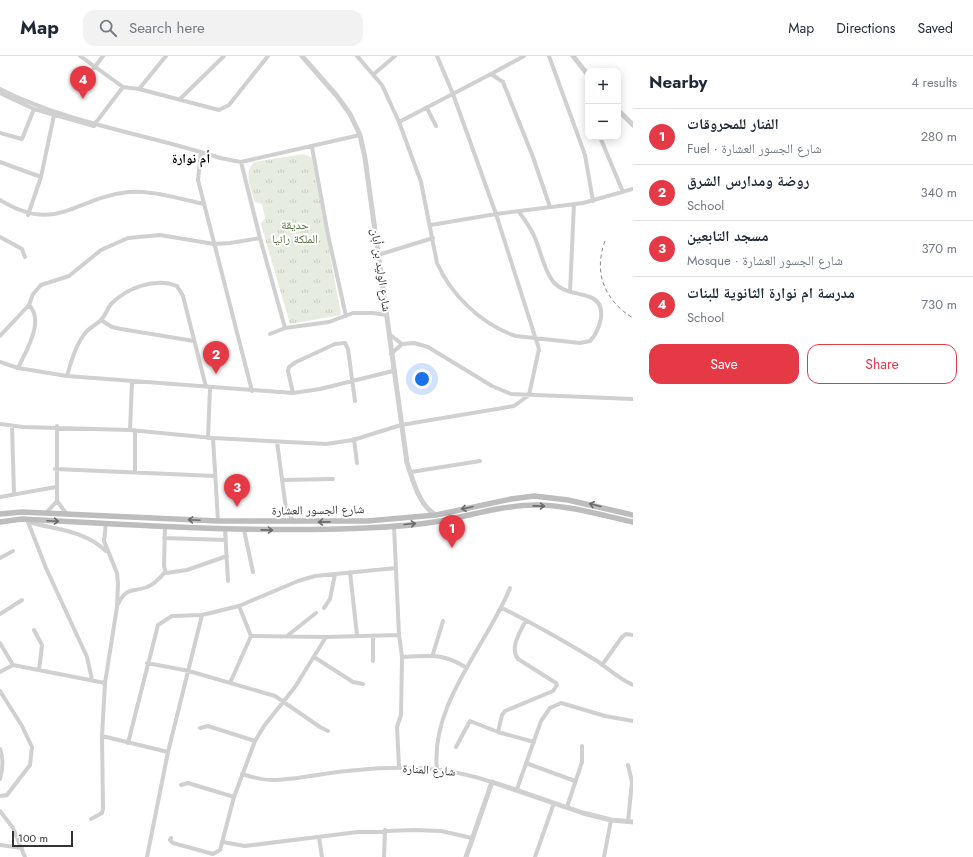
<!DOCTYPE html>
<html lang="en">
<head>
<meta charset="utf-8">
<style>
  body { margin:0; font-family:Jost,"Noto Naskh Arabic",sans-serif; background:#f2f2f3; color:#1f2937 }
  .controls { position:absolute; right:12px; top:12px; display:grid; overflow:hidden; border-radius:8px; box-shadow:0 2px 10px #0003 }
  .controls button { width:36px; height:36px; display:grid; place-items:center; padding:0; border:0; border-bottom:1px solid #e0e1e3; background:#fff; color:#1f2937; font:20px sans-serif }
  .scale { position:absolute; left:12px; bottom:10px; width:61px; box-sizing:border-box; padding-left:4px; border:2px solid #333; border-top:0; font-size:11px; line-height:14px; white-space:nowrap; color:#333; -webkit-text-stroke:3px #fff; paint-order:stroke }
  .you { position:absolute; left:422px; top:323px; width:14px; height:14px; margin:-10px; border:3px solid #fff; border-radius:50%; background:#1a73e8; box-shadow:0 0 0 6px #1a73e833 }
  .badge { display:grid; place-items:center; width:26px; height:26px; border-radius:50%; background:#e63946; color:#fff; font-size:13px; font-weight:700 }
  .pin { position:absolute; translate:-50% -33px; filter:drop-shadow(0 1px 2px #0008) }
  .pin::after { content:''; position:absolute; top:21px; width:14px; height:12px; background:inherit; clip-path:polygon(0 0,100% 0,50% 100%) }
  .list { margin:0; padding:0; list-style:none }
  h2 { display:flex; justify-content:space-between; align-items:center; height:52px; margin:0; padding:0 16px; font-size:17px }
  h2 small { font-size:13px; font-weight:400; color:#747a83 }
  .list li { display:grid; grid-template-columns:26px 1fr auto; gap:12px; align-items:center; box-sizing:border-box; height:56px; padding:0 16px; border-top:1px solid #e0e1e3 }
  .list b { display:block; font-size:15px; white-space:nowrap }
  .list p { margin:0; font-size:13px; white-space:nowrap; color:#747a83 }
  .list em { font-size:13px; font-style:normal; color:#747a83 }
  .actions { display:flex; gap:8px; padding:12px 16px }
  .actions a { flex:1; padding:9px 0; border:1px solid #e63946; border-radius:12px; text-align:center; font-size:14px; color:#e63946 }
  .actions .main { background:#e63946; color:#fff }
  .icon { flex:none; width:22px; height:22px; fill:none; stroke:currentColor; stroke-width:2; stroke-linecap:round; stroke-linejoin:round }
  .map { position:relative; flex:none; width:633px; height:801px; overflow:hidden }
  header { display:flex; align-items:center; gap:24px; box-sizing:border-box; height:56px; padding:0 20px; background:#fff; border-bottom:1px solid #e0e1e3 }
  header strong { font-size:19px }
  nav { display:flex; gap:22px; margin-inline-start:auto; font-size:14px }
  .search { width:280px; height:36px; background:#f2f2f3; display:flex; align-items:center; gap:10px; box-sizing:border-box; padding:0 14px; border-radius:12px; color:#747a83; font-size:15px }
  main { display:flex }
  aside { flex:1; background:#fff }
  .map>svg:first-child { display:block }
  .park { fill:url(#park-tufts) }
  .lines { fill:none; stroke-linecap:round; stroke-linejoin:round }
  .minor { stroke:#d0d0d0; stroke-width:4 }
  .tertiary { stroke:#d0d0d0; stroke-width:5 }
  .secondary { stroke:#bdbdbd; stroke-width:5.5 }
  .rail { stroke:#888; stroke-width:1; stroke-dasharray:4 3; stroke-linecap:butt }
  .oneway { stroke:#6a6a6a }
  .labels { text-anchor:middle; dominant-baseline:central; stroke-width:4; stroke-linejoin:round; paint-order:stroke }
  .park-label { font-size:12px; fill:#56703f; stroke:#fff }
  .street-label { font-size:12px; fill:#333; stroke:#fff }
  .neighbourhood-label { font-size:13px; font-weight:bold; fill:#000; stroke:#fff }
</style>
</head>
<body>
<header>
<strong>Map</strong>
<div class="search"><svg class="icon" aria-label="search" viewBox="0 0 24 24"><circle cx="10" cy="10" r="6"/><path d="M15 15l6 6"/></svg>Search here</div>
<nav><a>Map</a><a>Directions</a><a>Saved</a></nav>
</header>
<main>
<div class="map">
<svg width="633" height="801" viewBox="0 0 633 801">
  <defs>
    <pattern id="park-tufts" width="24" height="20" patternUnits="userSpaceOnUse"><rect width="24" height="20" fill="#e6ecdf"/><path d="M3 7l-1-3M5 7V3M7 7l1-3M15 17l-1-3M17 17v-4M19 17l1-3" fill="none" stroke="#c6cbc0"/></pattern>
  </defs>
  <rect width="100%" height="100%" fill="#fff"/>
  <path class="park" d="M304 98 312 102 341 259 290 268 261 168 265 162 262 148 255 146C251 133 243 118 254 106Z"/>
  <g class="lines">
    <path class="minor" d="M80 0 123 31 139 33 219 54 229 49 268 0
      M357 0 382 29 399 66 421 126 437 207C451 239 482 269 516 280L580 287 590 285C600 275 609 248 590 241 577 236 561 237 552 224 543 211 541 196 535 182 531 172 525 164 519 156
      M549 0 585 99 593 145
      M94 12 103 0
      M374 18 395 0
      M491 18 524 0
      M0 33C69 68 147 78 220 102L241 106 360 79
      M139 33 166 0
      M0 37 34 53 94 70
      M180 43 224 0
      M427 52 436 70
      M399 66 491 18 503 26 533 101 550 151
      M94 69 123 31
      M0 77 22 83 34 53
      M600 81 623 136
      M312 91 328 179 346 260
      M201 96 198 124 252 335
      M0 106 41 121
      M241 106 260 182 285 272
      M0 144C57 179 74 142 128 136 153 134 180 143 204 148
      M28 159 41 121 54 59
      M431 169 496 158 583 147 633 133
      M0 181 22 193 25 201
      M378 199 433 182
      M570 236 574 148
      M101 264 112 271 121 273 194 285
      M270 278 285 272 329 266 353 257H373L387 259
      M389 278 402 288 414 287 428 291 492 330 511 338 633 343
      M0 280 29 249 33 238 41 229 69 220 101 194 128 182 160 179 214 188 230 187 260 182
      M391 298 402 288
      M0 306 18 312 67 320 293 337 320 333 393 315
      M18 312C26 295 45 265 29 249
      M67 320C71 306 76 287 87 275 91 271 97 268 101 264 106 259 107 253 111 248 127 232 155 221 177 230L183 240 206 331
      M293 337 288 315 289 311 296 306 335 288 345 287 348 293 355 345
      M0 368 23 371 130 374 213 382 326 388 353 384 401 369 514 350 529 339 539 293 496 158 453 38 437 0
      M12 370 14 437
      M57 370V445L66 457
      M130 374 132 326
      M135 374V416
      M208 382 210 332
      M213 382 218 465
      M354 383 357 407
      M277 386 286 453 294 466
      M55 413 215 420
      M411 416 480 405
      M282 424 333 423
      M0 441 56 431
      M47 456 57 445
      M28 466 46 512 87 601 92 624
      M28 466C57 474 84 474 106 495
      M106 467 104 485 117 517 118 528 117 551 105 627 102 680 168 696
      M165 470 164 510 166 517 187 514 227 500
      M394 470 399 579 402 601 401 659 397 671 399 711
      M225 473 228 525
      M244 474 253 516
      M164 482 226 484
      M0 502 13 495
      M350 516 357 579
      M118 548C127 530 132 537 147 531 154 529 160 522 165 516
      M324 552 330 543 335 518
      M502 552C534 568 566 586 597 605 609 613 619 623 633 629
      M0 558 22 544
      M526 564C521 575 509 591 518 603L556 627 557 629 553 635 505 655 502 659 498 676 534 686
      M34 574 42 589 39 614
      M251 580 326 581 399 579
      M287 580 316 557
      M0 587 13 609
      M433 598 443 565
      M314 601 353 626 363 628
      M402 601C431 600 441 596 467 612
      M373 605V580
      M147 607 189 615 275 640 320 671 328 675
      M602 609 622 581 626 578 633 579
      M0 616 13 609 105 627
      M230 627 251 580 239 550
      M0 635 22 670 32 691 30 709 7 739 0 740
      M200 672 208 670 255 685
      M128 687 158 569 172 560 202 559 239 550 298 525 315 520 396 512
      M456 691 470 665 498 676
      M0 693C4 703 3 712 0 723
      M526 707 575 725
      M437 713C430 648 487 589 510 532
      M242 718C251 721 261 724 272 724 297 724 322 717 347 715 398 709 444 710 492 726
      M181 729 188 727 234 741
      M517 733 541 665 550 652 561 647 568 649 605 660 633 665
      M567 751 582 706V690
      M0 755 13 772 25 801
      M91 763 102 757 103 753 102 680
      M628 766 632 726 628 709
      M319 781 322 801
      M171 782 170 784 173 787 213 798 220 794 234 741 255 685 264 670 295 631 326 581
      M223 786 245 790 358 776 414 774 441 775 472 782
      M0 789 22 792
      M147 801 168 696 202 559
      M384 801 385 774
      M535 801 554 747
      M604 801 611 764"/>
    <path class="tertiary" d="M302 0 337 40 350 58 360 79 365 102 407 407C413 424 419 450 436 459
      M573 0 588 19
      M618 54 633 69
      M466 801 492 726 583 757 611 764 633 766"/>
    <path class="secondary" d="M0 458 22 456 218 465H367L436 459 511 443 534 440 568 444 633 459
      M0 466 22 463C136 469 250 477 365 472 390 471 417 469 441 465 472 459 504 449 536 449 568 449 601 459 633 466"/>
    <path class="rail" d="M605 185C593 217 605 245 633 262"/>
  </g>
  <defs><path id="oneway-shaft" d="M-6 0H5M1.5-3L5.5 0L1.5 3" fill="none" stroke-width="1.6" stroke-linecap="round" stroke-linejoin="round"/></defs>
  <g class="oneway">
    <use href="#oneway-shaft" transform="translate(595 449) rotate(-166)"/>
    <use href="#oneway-shaft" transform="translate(539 450) rotate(1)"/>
    <use href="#oneway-shaft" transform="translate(467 452) rotate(168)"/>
    <use href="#oneway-shaft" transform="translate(194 464) rotate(-177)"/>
    <use href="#oneway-shaft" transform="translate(53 465) rotate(3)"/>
    <use href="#oneway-shaft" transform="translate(324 466) rotate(179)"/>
    <use href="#oneway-shaft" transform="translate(410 468) rotate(-5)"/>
    <use href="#oneway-shaft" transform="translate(267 474) rotate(1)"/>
  </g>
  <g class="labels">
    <g class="park-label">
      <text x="295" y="169">حديقة<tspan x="295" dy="14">الملكة رانيا</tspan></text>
    </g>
    <g class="street-label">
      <text transform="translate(381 214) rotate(82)">شارع الوليد بن أبان</text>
      <text transform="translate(318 454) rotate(-1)">شارع الجسور العشارة</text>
      <text transform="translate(429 714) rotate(4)">شارع المنارة</text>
    </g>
    <g class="neighbourhood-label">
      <text x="191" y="102">أم نوارة</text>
    </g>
  </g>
</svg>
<div class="controls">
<button>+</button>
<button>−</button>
</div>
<div class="scale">100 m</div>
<div class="you"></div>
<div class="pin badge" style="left:452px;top:492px">1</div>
<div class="pin badge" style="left:216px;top:318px">2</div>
<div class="pin badge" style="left:237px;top:451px">3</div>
<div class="pin badge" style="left:83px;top:43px">4</div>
</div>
<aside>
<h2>Nearby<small>4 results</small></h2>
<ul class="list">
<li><span class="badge">1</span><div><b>الفنار للمحروقات</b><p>Fuel · شارع الجسور العشارة</p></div><em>280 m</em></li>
<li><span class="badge">2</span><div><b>روضة ومدارس الشرق</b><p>School</p></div><em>340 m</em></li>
<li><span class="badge">3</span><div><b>مسجد التابعين</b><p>Mosque · شارع الجسور العشارة</p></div><em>370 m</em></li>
<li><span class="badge">4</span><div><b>مدرسة ام نوارة الثانوية للبنات</b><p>School</p></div><em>730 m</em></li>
</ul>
<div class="actions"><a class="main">Save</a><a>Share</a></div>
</aside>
</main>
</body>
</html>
